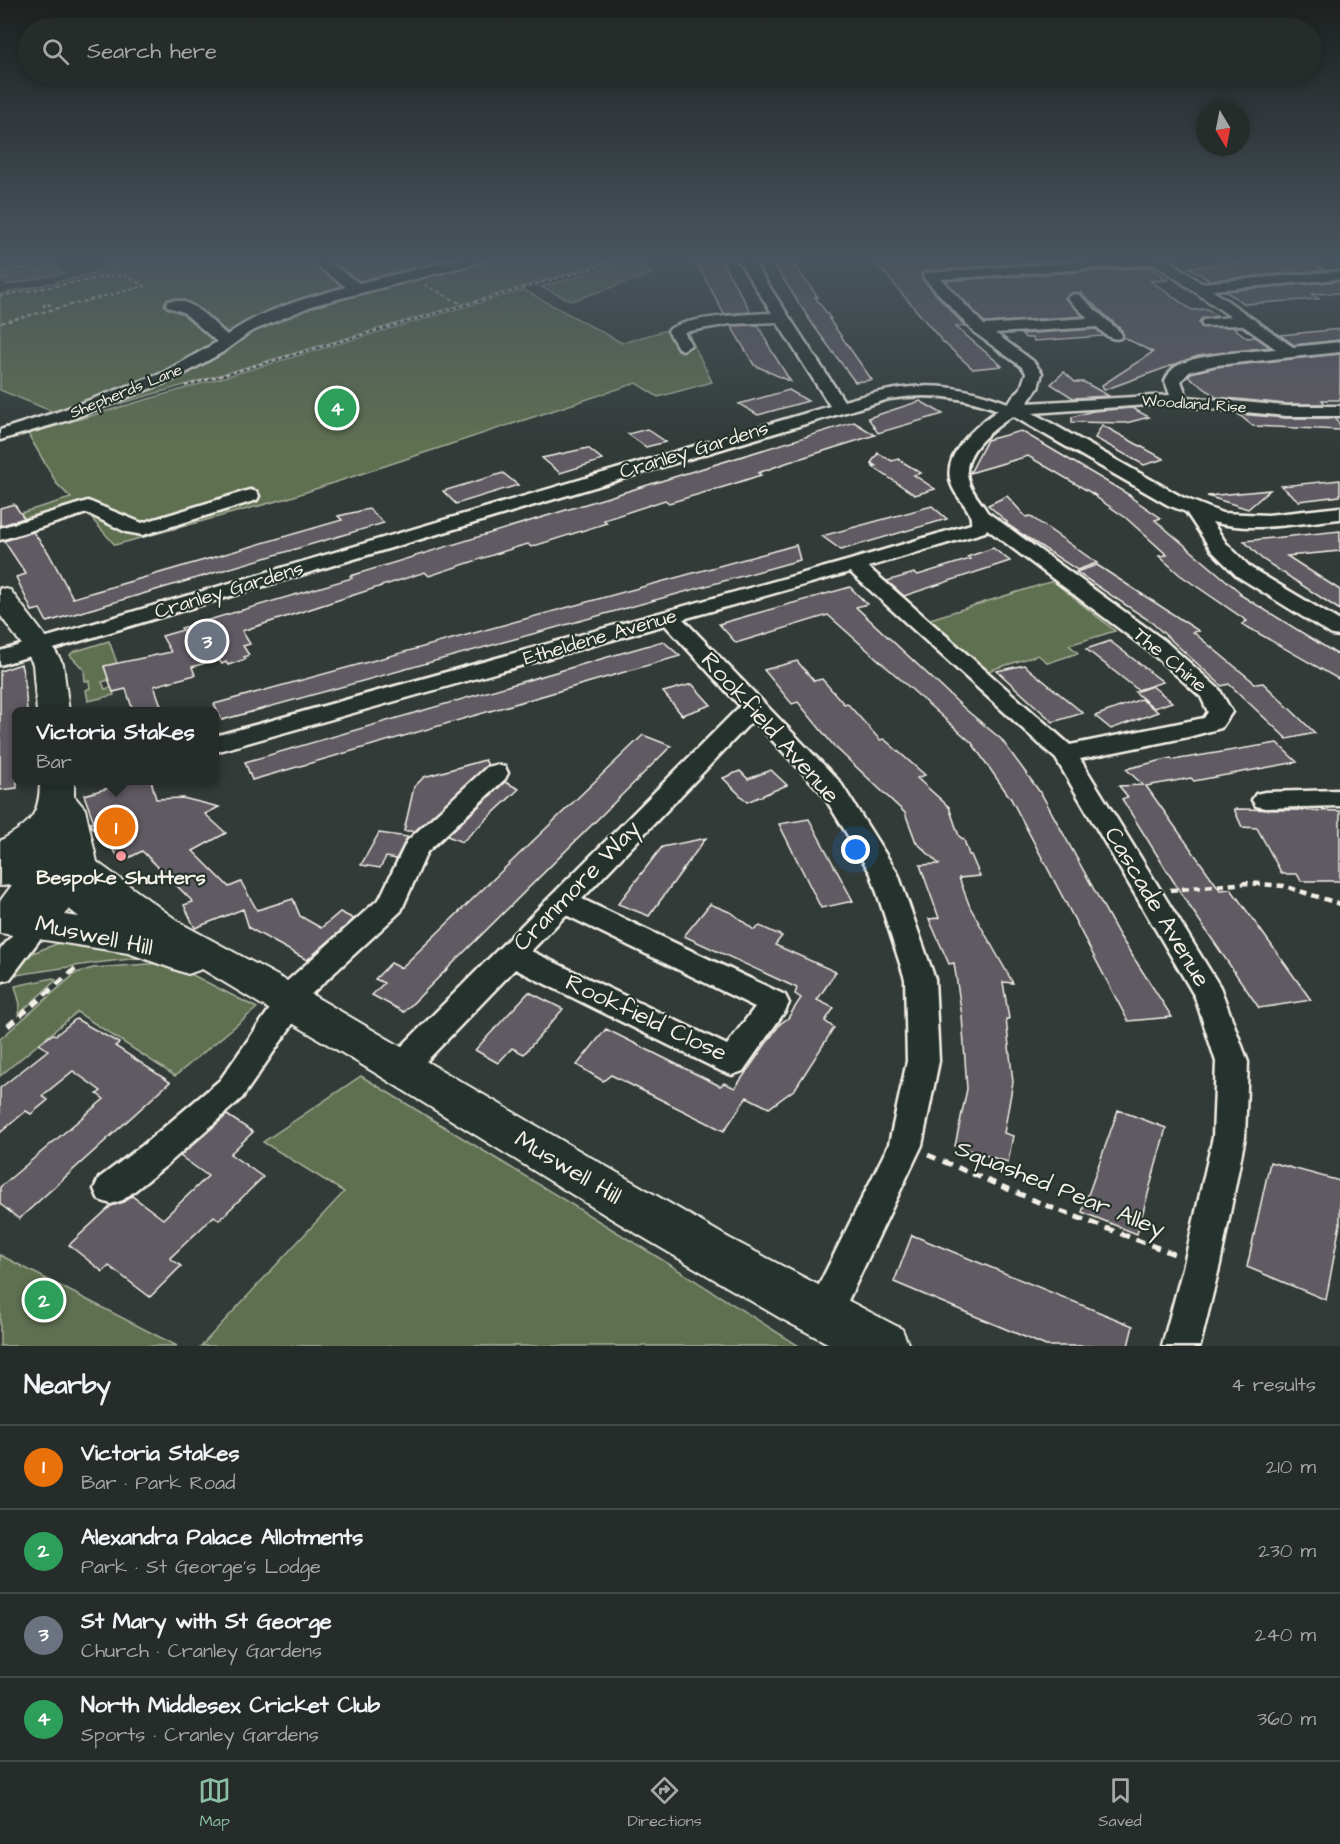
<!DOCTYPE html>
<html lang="en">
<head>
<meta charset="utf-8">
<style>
  body { margin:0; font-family:"Architects Daughter",sans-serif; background:#2e3432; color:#f1f3f6 }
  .compass { position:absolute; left:1196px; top:102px; width:54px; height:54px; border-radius:50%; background:#262c2a; box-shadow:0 3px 9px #0003; rotate:170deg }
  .you { position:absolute; left:856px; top:850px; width:21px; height:21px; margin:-15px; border:4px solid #fff; border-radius:50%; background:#1a73e8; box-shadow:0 0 0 9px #1a73e833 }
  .badge { display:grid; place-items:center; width:39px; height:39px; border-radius:50%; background:#8abfa5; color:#fff; font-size:20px; font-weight:700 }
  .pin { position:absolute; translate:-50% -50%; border:3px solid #fff; box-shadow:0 2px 6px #0006 }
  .popup { position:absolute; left:12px; top:707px; width:207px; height:78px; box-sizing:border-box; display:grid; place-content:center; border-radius:9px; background:#262c2a; filter:drop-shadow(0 2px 4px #0005); font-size:20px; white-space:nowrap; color:#a4a7a8 }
  .popup b { font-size:22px; color:#f1f3f6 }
  .popup::after { content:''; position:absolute; left:50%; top:100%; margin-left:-12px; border:12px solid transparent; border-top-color:#262c2a }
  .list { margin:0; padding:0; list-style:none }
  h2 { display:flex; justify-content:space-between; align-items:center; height:78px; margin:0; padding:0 24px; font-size:26px }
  h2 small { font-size:20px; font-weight:400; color:#a4a7a8 }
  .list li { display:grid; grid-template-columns:39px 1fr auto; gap:18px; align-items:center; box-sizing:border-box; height:84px; padding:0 24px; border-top:2px solid #424847 }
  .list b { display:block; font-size:22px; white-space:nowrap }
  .list p { margin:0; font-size:20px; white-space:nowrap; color:#a4a7a8 }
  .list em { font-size:20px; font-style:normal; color:#a4a7a8 }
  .icon { flex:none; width:33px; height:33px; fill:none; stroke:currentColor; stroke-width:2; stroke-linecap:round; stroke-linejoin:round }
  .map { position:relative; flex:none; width:1340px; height:1346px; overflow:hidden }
  .search { position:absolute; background:#262c2a; box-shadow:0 3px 9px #0003; left:18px; right:18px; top:18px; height:66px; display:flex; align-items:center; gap:15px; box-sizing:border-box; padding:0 21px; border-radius:33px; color:#a4a7a8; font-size:22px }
  .sheet { height:414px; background:#262c2a }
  nav { display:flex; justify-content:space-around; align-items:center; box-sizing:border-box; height:84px; border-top:2px solid #424847; background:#262c2a; font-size:16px; color:#a4a7a8 }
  nav a { display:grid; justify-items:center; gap:3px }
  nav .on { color:#8abfa5 }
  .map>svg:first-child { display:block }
  .green { fill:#5f6f51; stroke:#aab09c; stroke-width:1.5 }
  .building { fill:#615a63; stroke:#f4f1e8; stroke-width:1.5 }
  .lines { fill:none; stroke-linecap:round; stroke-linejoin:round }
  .minor-casing { stroke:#f4f1e8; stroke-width:5 }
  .major-casing { stroke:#f4f1e8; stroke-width:4 }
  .path-far2 { stroke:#f4f1e8; stroke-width:2; stroke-dasharray:4 3; stroke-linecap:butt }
  .path-far1 { stroke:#f4f1e8; stroke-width:4.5; stroke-dasharray:7 5; stroke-linecap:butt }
  .path { stroke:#f4f1e8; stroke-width:5; stroke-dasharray:9 7; stroke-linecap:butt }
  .minor { fill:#26332d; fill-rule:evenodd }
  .major { fill:#26332d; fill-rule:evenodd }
  .poi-dot { fill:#ff9aa2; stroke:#26332d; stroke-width:2 }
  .labels { text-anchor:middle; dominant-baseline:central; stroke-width:4.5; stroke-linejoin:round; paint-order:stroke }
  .far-street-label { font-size:16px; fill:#f4f1e8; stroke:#26332d }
  .street-label { font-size:20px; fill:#f4f1e8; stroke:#26332d }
  .poi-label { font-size:20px; font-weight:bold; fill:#f4f1e8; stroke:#26332d }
  .near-street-label { font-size:24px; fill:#f4f1e8; stroke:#26332d }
</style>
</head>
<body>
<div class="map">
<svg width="1340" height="1346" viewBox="0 0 1340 1346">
  <rect width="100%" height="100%" fill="#323b38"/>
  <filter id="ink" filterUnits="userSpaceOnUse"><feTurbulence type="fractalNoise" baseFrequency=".0167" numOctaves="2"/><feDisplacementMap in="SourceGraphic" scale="12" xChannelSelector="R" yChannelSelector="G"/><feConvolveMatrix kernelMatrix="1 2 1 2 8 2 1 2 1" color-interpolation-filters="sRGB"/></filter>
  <g filter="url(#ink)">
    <path class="green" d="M39 257H44L52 263 0 274V265Z
      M135 257 201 258 626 257 22 432 61 415 0 390V294L84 276Z
      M638 258 651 274 572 301 541 287Z
      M55 266 63 273 7 285 0 278Z
      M524 290 622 343 684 325 712 382 658 397 636 383 288 498 115 545 85 511 0 536V519L71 498 57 484 28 434Z
      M1053 581 1115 631 1069 645 1078 653 1048 663 1038 655 988 671 930 619Z
      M109 641 117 663 104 667 109 680 102 682 105 689 112 687 114 695 88 701 86 690 90 688 89 681H85L84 670 70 655 73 652Z
      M64 941H80L148 957 95 963 16 975 13 974 30 954Z
      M163 963 173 965 257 1008 175 1076 77 1012 0 1076V1039L76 973 93 968Z
      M53 978 56 980 18 1015 20 1004 15 986Z
      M361 1076 664 1261 799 1346H201L344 1192 263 1142Z
      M0 1255 177 1346H0Z"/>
    <path class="building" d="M694 257H719L751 312 724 314Z
      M769 257H788L818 297H815L831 319H829L872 380 855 382 813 325Z
      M958 257H1109L923 272 921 275 923 280 965 326 956 327 1002 366 973 369 942 341 876 263Z
      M1298 258H1305L1324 270 1209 280 1189 267Z
      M1150 267 1168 280 1151 281 1192 310 1207 309 1217 316 1201 319 1199 322 1201 327H1233L1247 338 1255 337 1270 347 1198 356 1104 390 1102 385 1153 352 1123 337 1122 330 1081 293 1073 292 1065 298 1083 316 985 323 946 281Z
      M1340 281V293L1312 294 1319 299 1245 304 1225 291Z
      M758 325 771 350 791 382 754 365 731 326Z
      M1096 329 1104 336 1034 341 1032 338H1026L1021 334Z
      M1340 329V340L1294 345 1280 335Z
      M1340 354V400H1322L1325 404H1286L1216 397 1188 376 1191 373 1216 367Z
      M1064 372 1075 382H1084L1109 396 1073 398 1051 384Z
      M789 390 808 401 758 415 739 404Z
      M920 401 943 414 878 433 868 418Z
      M1132 408 1149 417 1126 423 1072 422V417L1093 411Z
      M1238 414 1286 418H1335L1340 425V430L1253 426Z
      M854 422 875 435 789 462 758 473 761 475 727 486 669 503 665 500 604 520 607 523 531 547 528 544 517 547 429 576 425 572 242 631 250 644 243 646 249 655 244 657 246 659 228 665 226 662 222 664 218 659 192 667 195 675 154 686 163 711H133L126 689 113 692 111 687 104 666 171 652 162 636 183 630 181 628 352 578 350 576Z
      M1102 425 1164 459 1144 465 1095 438Z
      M647 429 666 442 646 447 628 434Z
      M1021 431 1131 496H1129L1161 518 1155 520 1241 593 1239 594 1340 656V680L1242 624 1247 621 1180 575 1159 556 1167 555 1126 518 1093 495H1095L1028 456 970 473 987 440Z
      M588 448 603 460 560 473 542 458Z
      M878 453 892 461 898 459 921 473 914 475 935 489 915 495 873 467 876 466 871 463Z
      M503 473 518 485 456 504 443 491Z
      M1340 480V496L1299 501 1281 486Z
      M1270 490 1248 509 1207 496Z
      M1007 496 1026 517 1030 516 1097 563 1077 570 1005 523 1007 522 988 505Z
      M14 504 24 518 0 526V508Z
      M932 506 947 519 841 550 822 536Z
      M369 509 384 523 47 622 40 609 32 611 16 577 26 574 4 541 33 532 48 552 73 598 342 520 338 516Z
      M1340 531V551L1287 556 1340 590V610L1262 559 1244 541Z
      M796 545 800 560 222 720 214 704Z
      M993 548 1010 561 904 596 887 581 914 573 918 575 970 559 967 557Z
      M1097 565 1199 631 1193 632 1256 684 1263 683 1315 733 1287 739 1229 684 1222 686 1150 621 1076 572Z
      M850 587 867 604 856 607 965 709 1001 739 1042 795 1119 935 1172 1017 1128 1021 1011 799 972 743 828 615 736 643 719 624Z
      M663 641 680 656 252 780 245 762Z
      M1110 641 1163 682 1138 690 1086 649Z
      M797 661 814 681 822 679 844 704 847 703 880 740 884 739 925 775 917 778 949 807 959 836 964 840 969 855H971L980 876 959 878 970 907 1013 983 1003 982 1009 1019H1006L1013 1082 1004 1133 1013 1136 1008 1162 955 1146 967 1089 962 1016 954 963 949 964 929 919 939 918 920 865 939 864 916 842 905 813 834 746 798 702 792 704 764 670Z
      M21 664 25 682 27 711H17V788L0 790V671Z
      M1024 665 1083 713 1053 722 997 671Z
      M692 684 711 705 682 715 663 692Z
      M1152 686 1172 702 1154 708 1135 692Z
      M1141 699 1158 712 1111 729 1095 716Z
      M643 735 671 746 404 1012 372 995 384 983 375 979 391 963 401 968Z
      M1277 743 1297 762 1194 781 1191 778 1146 786 1220 890 1231 889 1311 1000 1259 1008 1182 895 1122 799 1128 797 1119 786 1143 785 1126 769 1171 758 1173 760Z
      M485 760 488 765 415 831H404L414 787 424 777Z
      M771 770 787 785 747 802 723 778 740 771 748 779Z
      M136 780H151L156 799 183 798 219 807 205 814 226 833 193 851 229 887 241 882 257 910 293 899 300 916 321 928 340 912 354 919 307 960 249 928 243 909 195 928 184 905 193 902 142 851 123 861 91 826 90 823 94 822 84 795Z
      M505 782 519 789 462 842 447 836Z
      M1234 809 1340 811V881H1301L1297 874H1282L1257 828 1242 827Z
      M809 819 853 901 821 908 779 824Z
      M379 833 408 837 396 859 386 857 380 868 361 865Z
      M706 838 649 916 618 904 662 847Z
      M710 904 732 913 754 930 760 926 782 936 775 945 836 972 817 1000 834 1008 825 1021 834 1028 795 1089 769 1108 747 1097 724 1131 611 1075 603 1081 577 1065 606 1029 720 1086 724 1083 735 1088 780 1024 788 1018 801 998 795 994 797 988 684 936Z
      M529 992 563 1009 524 1054 512 1048 498 1063 475 1050Z
      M76 1019 119 1043 115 1046 170 1082 19 1219 0 1204V1187L104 1099 97 1094 101 1091 73 1071 42 1096 48 1100 31 1114 26 1111 0 1133V1088L48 1050 39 1044 53 1034 56 1035Z
      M1118 1110 1166 1128 1137 1234 1082 1212Z
      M227 1115 253 1132 230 1154 263 1177 219 1220 214 1216 170 1258 181 1266 150 1297 109 1266 103 1272 69 1245 111 1206 124 1202 132 1196 163 1219 208 1176 180 1156Z
      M1270 1162 1340 1181V1224L1326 1300 1247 1267Z
      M912 1235 1133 1326 1128 1346H1046L894 1282Z"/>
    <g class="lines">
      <g class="minor-casing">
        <path id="minor" d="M305 257H321L359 283 467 257H491L489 260 314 305 250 332 223 352 175 379 69 420 0 440V430L57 412 163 373 217 342 183 312 168 307 166 304 168 301C190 295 212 322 227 335 261 310 306 298 346 287Z
          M736 257H750L844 401C907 383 946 379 1008 403L1021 388 1026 373 1022 367 975 333 925 279 923 276 925 273 1141 257 1168 259 1201 283 1340 271V279L1212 290 1293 347 1340 342V352L1216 365 1190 371 1181 381 1187 397 1286 406H1340V416H1286L1161 404 1033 413 1182 497 1222 513 1268 515 1340 507V519C1298 523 1254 533 1212 522L1226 543 1251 568 1340 621V636L1332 635 1237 576 1212 551 1186 512 1168 505 1018 419 1012 416C993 430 961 451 968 479 970 491 981 501 987 512L1165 641 1219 689 1232 712 1221 728 1188 737 1080 759 1220 987 1248 1062 1245 1137 1220 1264 1200 1346H1162L1184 1264 1213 1137 1216 1062 1195 997 1056 759 850 572 683 619 840 782 898 874 935 979 939 1061 922 1145 835 1328 822 1333 809 1328 804 1315 889 1144 907 1061 905 979 871 874 822 793 753 720 582 899 785 995 789 1003 785 1011 743 1071 732 1075 721 1071 515 969 412 1076 401 1080 390 1076 385 1067 390 1058 740 706 665 625 215 752V736L847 561 971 524C973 512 961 502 955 492 935 459 974 427 998 410 962 396 927 393 889 399L0 665V651L830 406 777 322 730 324 684 332 691 345 683 350 678 348 668 331C680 317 751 314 772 313ZM1155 264 1231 317 1203 320 1201 323 1203 326 1242 325 1276 349C1249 352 1199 353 1177 366 1170 370 1168 375 1165 381L1170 395 1027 403 1038 388 1042 373 1033 361 995 333 1097 327C1104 333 1110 341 1120 338L1122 335 1120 332 1079 295 1074 294 1067 298 1088 318 984 325 941 279ZM987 529 1149 651 1201 697 1208 712 1204 718 1070 745 868 567 985 532ZM566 915 755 1007 727 1045 531 951Z
          M250 490 257 492 259 496 257 500 143 535 126 532 87 513 0 540V528L88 501 142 523Z
          M496 765 505 767 508 773 505 779 427 852 401 911 306 999 303 1009 242 1098 167 1165 123 1200 111 1204 99 1200 94 1189 99 1178 143 1145 220 1080 274 1003 272 999 276 991 380 898 407 841 487 767Z
          M1340 790V806L1265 808 1256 806 1252 800 1256 794 1265 792Z
          M38 913 48 916 52 923 10 979 0 982V950L28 916Z"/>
      </g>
      <g class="major-casing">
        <path id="major" d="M0 588 10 590 49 641 63 664 69 712H37L33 664 25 649 0 615Z
          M40 780H74V796L85 809 97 862 182 924 309 993 729 1238 902 1329 909 1346H833L780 1318 612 1219 364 1066 202 969 188 974 128 953 0 933V901L12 885 0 886V841C30 823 40 817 40 780ZM69 909 79 917 65 915Z"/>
      </g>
      <path class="path-far2" d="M425 285 464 305
        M0 296 115 275 126 276 145 286 0 323
        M48 304 50 305 44 306V305Z
        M185 386 631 257"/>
      <path class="path-far1" d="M1170 890 1247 883 1284 886 1340 904"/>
      <path class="path" d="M8 1026 75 969
        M928 1155 1050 1207 1177 1255"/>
      <use href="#minor" class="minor"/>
      <use href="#major" class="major"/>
    </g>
  </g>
  <linearGradient id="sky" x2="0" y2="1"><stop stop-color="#1c201f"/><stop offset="0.58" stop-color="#49555e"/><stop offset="1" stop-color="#49555e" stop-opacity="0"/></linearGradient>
  <rect width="1340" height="446" fill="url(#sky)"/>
  <circle class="poi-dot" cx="121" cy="856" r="6"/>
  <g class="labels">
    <g class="far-street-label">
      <text transform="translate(126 391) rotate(-22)">Shepherds Lane</text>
      <text transform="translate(1194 404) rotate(4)">Woodland Rise</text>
    </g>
    <g class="street-label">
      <text transform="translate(694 450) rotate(-17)">Cranley Gardens</text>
      <text transform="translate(229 590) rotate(-17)">Cranley Gardens</text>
      <text transform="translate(600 637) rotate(-16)">Etheldene Avenue</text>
      <text transform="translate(1170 660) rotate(40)">The Chine</text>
    </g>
    <g class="poi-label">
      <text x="121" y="878">Bespoke Shutters</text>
    </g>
    <g class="near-street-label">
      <text transform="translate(770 728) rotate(48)">Rookfield Avenue</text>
      <text transform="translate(577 886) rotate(-46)">Cranmore Way</text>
      <text transform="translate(1157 907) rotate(59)">Cascade Avenue</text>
      <text transform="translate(94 936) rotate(12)">Muswell Hill</text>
      <text transform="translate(646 1018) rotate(25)">Rookfield Close</text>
      <text transform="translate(568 1168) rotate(31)">Muswell Hill</text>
      <text transform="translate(1060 1189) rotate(22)">Squashed Pear Alley</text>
    </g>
  </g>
</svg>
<svg class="compass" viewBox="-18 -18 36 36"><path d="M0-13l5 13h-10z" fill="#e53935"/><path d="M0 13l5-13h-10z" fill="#a4a7a8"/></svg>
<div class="you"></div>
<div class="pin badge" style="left:116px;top:827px;background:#e8710a">1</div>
<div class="popup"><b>Victoria Stakes</b>Bar</div>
<div class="pin badge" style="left:44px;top:1300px;background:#2e9e5b">2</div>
<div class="pin badge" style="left:207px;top:641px;background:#6b7280">3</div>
<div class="pin badge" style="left:337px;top:408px;background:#2e9e5b">4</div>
<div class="search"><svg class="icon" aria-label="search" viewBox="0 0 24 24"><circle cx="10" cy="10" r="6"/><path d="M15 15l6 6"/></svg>Search here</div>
</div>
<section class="sheet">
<h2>Nearby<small>4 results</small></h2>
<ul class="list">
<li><span class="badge" style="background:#e8710a">1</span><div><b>Victoria Stakes</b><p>Bar · Park Road</p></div><em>210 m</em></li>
<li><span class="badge" style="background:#2e9e5b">2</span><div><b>Alexandra Palace Allotments</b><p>Park · St George's Lodge</p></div><em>230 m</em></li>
<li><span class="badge" style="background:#6b7280">3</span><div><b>St Mary with St George</b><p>Church · Cranley Gardens</p></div><em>240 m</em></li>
<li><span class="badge" style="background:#2e9e5b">4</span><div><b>North Middlesex Cricket Club</b><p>Sports · Cranley Gardens</p></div><em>360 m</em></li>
</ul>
</section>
<nav>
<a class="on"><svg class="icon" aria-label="map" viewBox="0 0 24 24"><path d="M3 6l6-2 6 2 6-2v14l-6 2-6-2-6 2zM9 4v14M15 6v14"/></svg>Map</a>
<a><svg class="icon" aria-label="directions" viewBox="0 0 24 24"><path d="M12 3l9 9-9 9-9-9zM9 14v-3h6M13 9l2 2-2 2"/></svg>Directions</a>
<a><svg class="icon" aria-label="saved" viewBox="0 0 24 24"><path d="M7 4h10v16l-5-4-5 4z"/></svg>Saved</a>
</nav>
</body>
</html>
